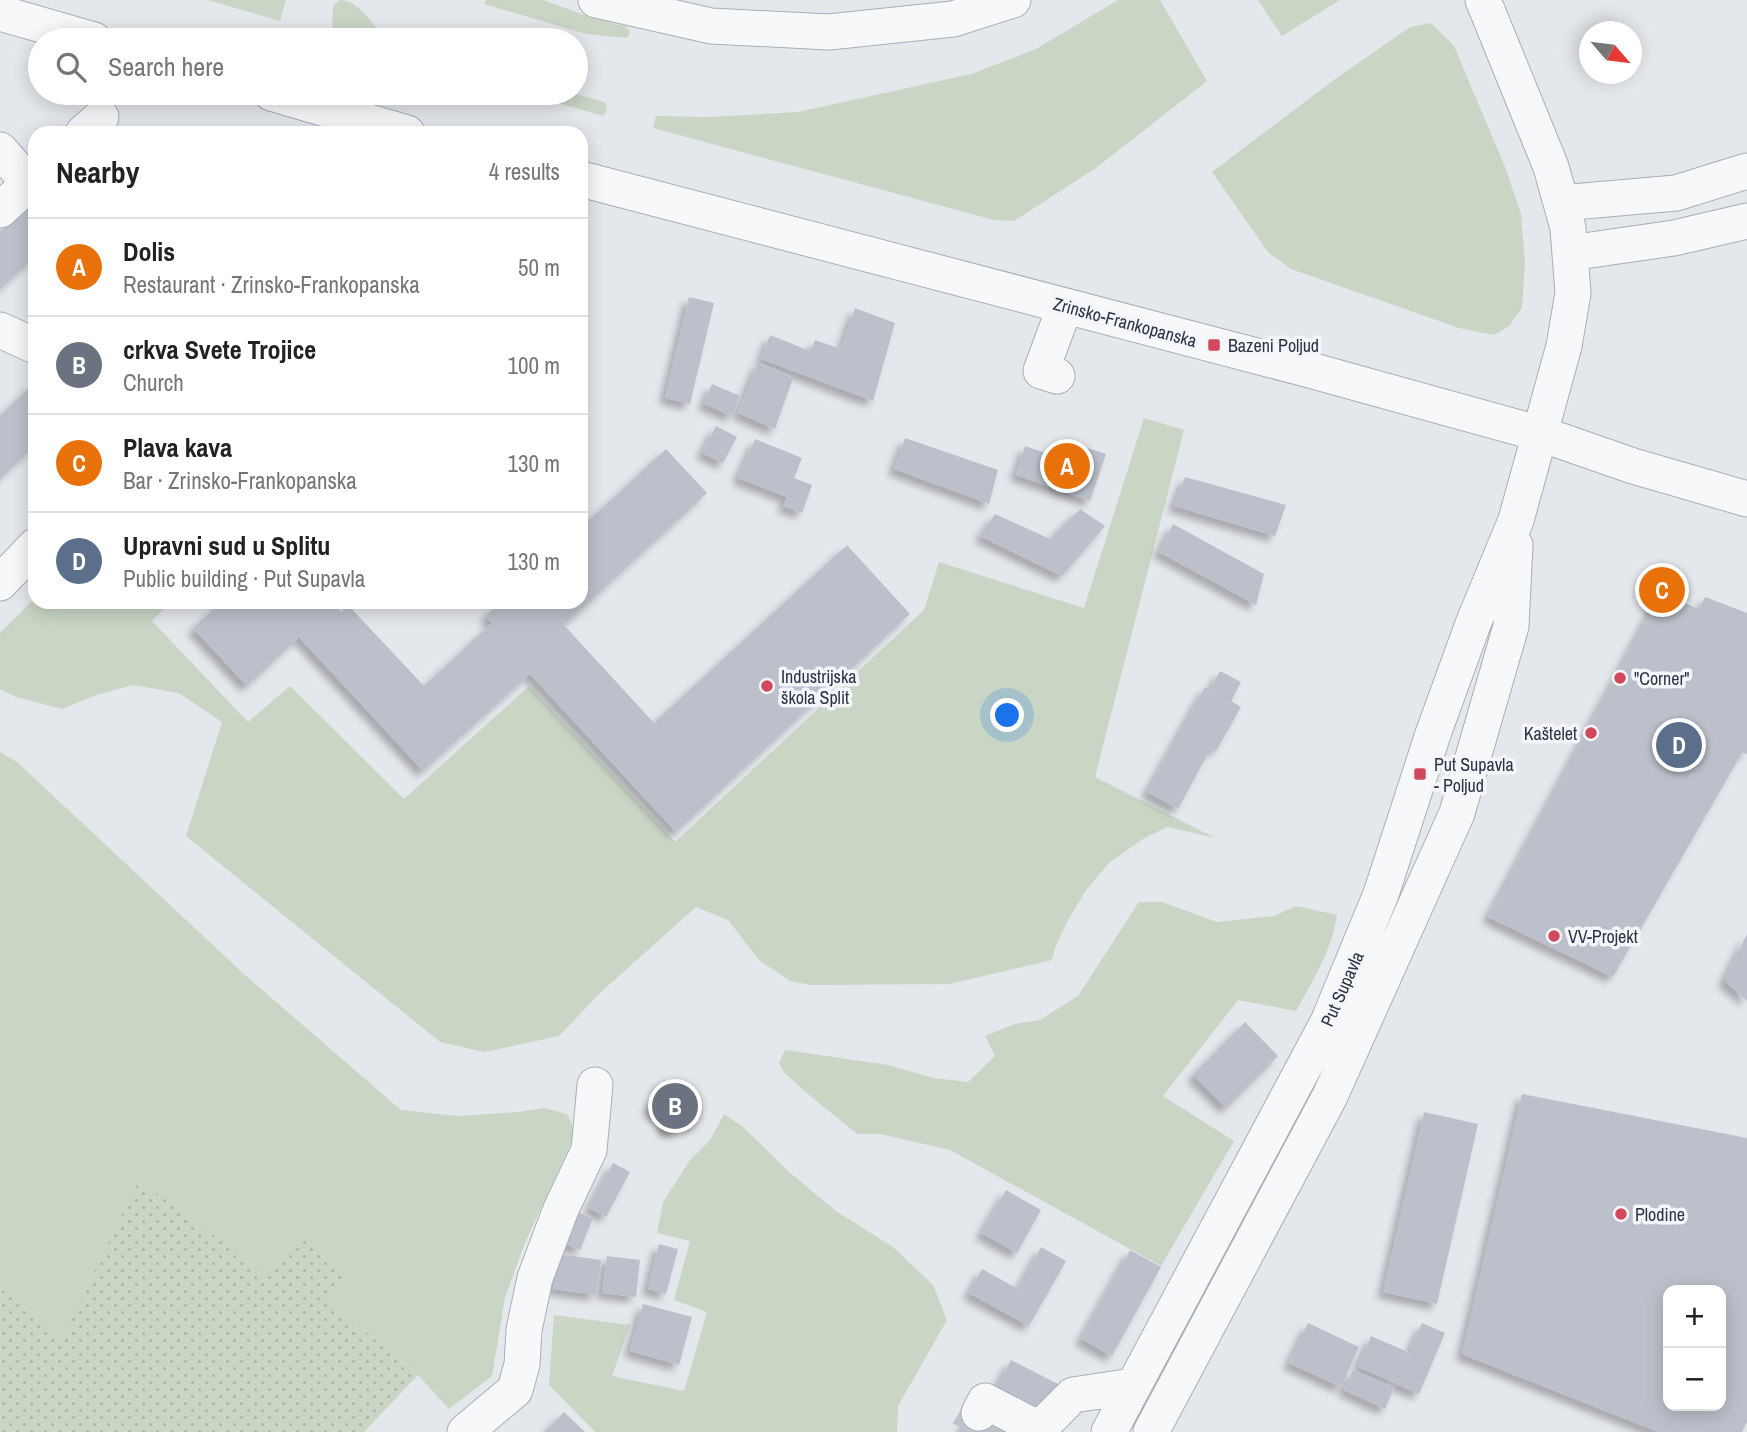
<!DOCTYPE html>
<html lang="en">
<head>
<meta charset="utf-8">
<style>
  body { margin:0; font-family:"Archivo Narrow",sans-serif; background:#f2f2f2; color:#222 }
  .controls { position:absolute; right:21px; bottom:21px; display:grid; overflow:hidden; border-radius:14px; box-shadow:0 4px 18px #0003 }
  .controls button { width:63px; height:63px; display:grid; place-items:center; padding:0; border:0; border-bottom:2px solid #e0e0e0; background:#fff; color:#222; font:35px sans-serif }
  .compass { position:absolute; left:1579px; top:21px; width:63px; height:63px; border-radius:50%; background:#fff; box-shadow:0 4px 18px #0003; rotate:118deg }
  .you { position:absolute; left:1008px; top:716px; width:24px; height:24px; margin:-18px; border:5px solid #fff; border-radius:50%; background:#1a73e8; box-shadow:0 0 0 10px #1a73e833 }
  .badge { display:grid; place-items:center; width:46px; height:46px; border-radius:50%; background:#d1495b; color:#fff; font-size:23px; font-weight:700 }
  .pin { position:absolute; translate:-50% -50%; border:4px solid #fff; box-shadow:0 2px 7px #0006 }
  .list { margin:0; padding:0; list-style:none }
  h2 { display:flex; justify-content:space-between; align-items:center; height:91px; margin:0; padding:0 28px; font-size:30px }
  h2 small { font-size:23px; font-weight:400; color:#767676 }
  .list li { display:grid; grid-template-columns:46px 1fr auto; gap:21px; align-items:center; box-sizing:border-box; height:98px; padding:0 28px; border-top:2px solid #e0e0e0 }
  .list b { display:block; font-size:26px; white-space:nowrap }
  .list p { margin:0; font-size:23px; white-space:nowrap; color:#767676 }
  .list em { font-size:23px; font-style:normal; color:#767676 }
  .icon { flex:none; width:38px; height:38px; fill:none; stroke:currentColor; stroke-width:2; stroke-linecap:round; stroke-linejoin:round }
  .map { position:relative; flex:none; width:1747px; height:1432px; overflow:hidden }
  .search { position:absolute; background:#fff; box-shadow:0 4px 18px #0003; left:28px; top:28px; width:560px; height:77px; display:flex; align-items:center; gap:18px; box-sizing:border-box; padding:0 24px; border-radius:38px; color:#767676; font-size:26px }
  .panel { position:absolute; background:#fff; box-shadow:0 4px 18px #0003; left:28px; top:126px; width:560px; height:483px; border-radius:21px }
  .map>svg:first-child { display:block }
  .green { fill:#c9d6c5 }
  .garden { fill:url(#garden-dots) }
  .building { fill:#bbc0ca; fill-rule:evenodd; filter:url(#shadow) }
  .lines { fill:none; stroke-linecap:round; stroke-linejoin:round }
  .minor-tunnel { stroke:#bfc3cb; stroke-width:35; stroke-dasharray:35 18; stroke-linecap:butt }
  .minor-casing { stroke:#a9aeb7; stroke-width:37 }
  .minor { stroke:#f7f8fa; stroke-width:35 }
  .poi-dot { fill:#d1495b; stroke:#f4f6f9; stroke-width:2.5 }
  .labels { text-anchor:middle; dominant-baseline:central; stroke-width:7; stroke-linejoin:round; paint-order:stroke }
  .street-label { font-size:18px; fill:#2b3445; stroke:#f4f6f9 }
  .poi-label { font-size:18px; fill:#2b3445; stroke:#f4f6f9; text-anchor:start }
</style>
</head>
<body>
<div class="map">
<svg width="1747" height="1432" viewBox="0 0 1747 1432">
  <defs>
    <pattern id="garden-dots" width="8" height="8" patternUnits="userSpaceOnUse" patternTransform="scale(1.75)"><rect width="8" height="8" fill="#c9d6c5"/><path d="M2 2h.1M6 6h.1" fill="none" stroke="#adb8ab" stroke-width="1.8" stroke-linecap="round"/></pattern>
    <filter id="shadow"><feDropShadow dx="-6" dy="6" stdDeviation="3.5" flood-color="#0004"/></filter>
  </defs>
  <rect width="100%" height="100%" fill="#e4e7ec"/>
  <path class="green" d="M208 0H286L280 21Z
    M340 0C360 0 373 27 388 40H347L332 35 333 5Z
    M486 0H543L590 17 627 27 630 33 627 38 586 34 484 4Z
    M1118 0H1160L1207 81 1096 168 1014 221 994 220 653 128 656 116 709 117 798 112 971 74 1036 49Z
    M1258 0H1340L1282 36Z
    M1431 23 1454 46 1505 167 1521 214 1525 262 1522 308 1509 326 1494 335 1459 328 1291 269 1268 252 1212 172 1331 82 1410 27Z
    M523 93H571L605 102 607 110 603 116Z
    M1144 418 1184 430 1095 777 1215 838 1167 827 1143 839 1109 863 1086 890 1067 922 1055 948 1052 960 949 984 811 985 790 981 759 960 728 920 696 907 600 993 559 1036 484 1052 440 1042 186 836 222 722 179 693 133 685 96 695 62 709 16 697 0 689V633L35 598V602H171L152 621 248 722 290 686 404 799 529 686 675 842 924 610 939 562 1084 608Z
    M0 752 17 762 245 975 401 1110 458 1116 518 1112 544 1108 567 1114 572 1124V1141L524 1245 505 1298 492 1376 449 1409 418 1375 326 1299 308 1236 267 1276 139 1181 62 1339 0 1288Z
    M1139 902H1162L1217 922 1274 916 1296 906 1337 915C1332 950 1313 980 1296 1011L1238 1000 1163 1096 1234 1141 1161 1266 950 1150 880 1134H857L803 1090 784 1072 779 1063 785 1050 888 1065 934 1078 968 1082 995 1056 985 1036 1015 1024 1040 1020 1078 996Z
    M724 1114 743 1127 789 1172 836 1211 893 1247 933 1285 947 1320 898 1406 897 1432H595L549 1385 554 1315 630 1325 612 1376 684 1391 707 1312 674 1300 690 1241 657 1233 663 1202 690 1160 710 1140Z"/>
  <path class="garden" d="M139 1180 267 1275 308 1235 347 1277 326 1299 418 1375 364 1432H0V1288L62 1338Z"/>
  <path class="building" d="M35 200V257L0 289V232Z
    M689 297 714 303 690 404 665 398Z
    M855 308 895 323 873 401 761 359 770 335 810 351 815 340 841 349Z
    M758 362 793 378 775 429 738 413Z
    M35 382V446L0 479V416Z
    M712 384 740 396 732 416 704 404Z
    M716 426 737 437 723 463 702 453Z
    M905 438 998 470 989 504 894 469Z
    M755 439 802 458 794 478 812 485 802 513 783 506 787 497 738 478Z
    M1025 446 1075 463 1081 446 1106 454 1090 501 1016 475Z
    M666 449 707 493 564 625 654 723 847 545 910 614 676 832 530 674 423 771 299 637 247 686 193 628 222 602H332L341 612 348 605 424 686 492 623 486 616 501 602H581V528Z
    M1185 477 1286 505 1275 536 1174 506Z
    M1080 509 1105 526 1062 576 980 536 995 514 1050 539Z
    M1173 524 1264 574 1256 605 1159 552Z
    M1660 593 1699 609 1705 597 1747 613V754L1742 753 1613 977 1488 917Z
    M1220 671 1241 682 1231 701 1241 707 1216 751 1211 748 1178 809 1147 792 1205 687 1210 690Z
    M1747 934V1001L1724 980Z
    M1245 1022 1278 1056 1226 1108 1193 1075Z
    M665 1080 674 1084V1087L687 1084 693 1086 695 1089 691 1099 699 1103 701 1108 695 1112 696 1120 690 1124 683 1120 678 1131 672 1132 666 1131 663 1126 664 1118 651 1112 649 1105 654 1099 660 1096 658 1087Z
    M1522 1094 1747 1138V1422L1742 1432H1658L1462 1354ZM1668 1290H1721V1406H1668Z
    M1424 1112 1478 1124 1437 1304 1383 1292Z
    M613 1163 630 1172 606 1217 589 1208Z
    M1006 1190 1041 1210 1017 1253 981 1233Z
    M578 1212 593 1218 580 1250 565 1244Z
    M659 1244 678 1249 666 1294 648 1289Z
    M1041 1247 1066 1261 1029 1326 969 1293 982 1269 1018 1289Z
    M1130 1250 1161 1267 1112 1356 1081 1339Z
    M558 1254 601 1260 596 1295 553 1289Z
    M607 1256 640 1260 636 1297 602 1293Z
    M643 1304 692 1317 679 1365 630 1351Z
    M1308 1323 1359 1347 1341 1387 1289 1363Z
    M1422 1323 1445 1333 1419 1394 1396 1384Z
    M1371 1336 1408 1352 1395 1383 1358 1367Z
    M1011 1360 1062 1386 1046 1417 995 1390Z
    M1353 1370 1394 1388 1385 1409 1344 1390Z
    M973 1410 1011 1432H960Z
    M564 1412 585 1432H545Z"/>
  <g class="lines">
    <path class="minor-tunnel" d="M968 1432 979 1413"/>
    <g class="minor-casing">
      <path id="minor" d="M596 0 711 26 829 32 953 19 1013 0
        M0 13 94 40
        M271 93 407 133
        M83 133 101 117
        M0 150 29 183
        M581 179 1310 370 1541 434 1633 466 1747 499
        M1561 203 1676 193 1747 171
        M0 210 35 178
        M1570 253 1674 238 1747 221
        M0 330 35 346
        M1057 376 1041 371 1065 306
        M0 583 35 546
        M979 1413 985 1401 1039 1429
        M465 1432 515 1390 522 1364 524 1330 535 1278 561 1209 589 1150 595 1085
        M1036 1432 1073 1395 1133 1386
        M1109 1432 1328 1022 1381 894 1433 734 1473 624 1516 520 1564 346 1573 293 1568 228 1551 167 1483 0
        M1151 1432 1330 1096 1457 813 1511 626 1515 545"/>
    </g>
    <use href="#minor" class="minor"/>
  </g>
  <g class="poi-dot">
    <rect x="1207" y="338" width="14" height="14" rx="3.5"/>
    <circle cx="1620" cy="678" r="7"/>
    <circle cx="767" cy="686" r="7"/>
    <circle cx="1591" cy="733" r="7"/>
    <rect x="1413" y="767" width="14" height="14" rx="3.5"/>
    <circle cx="1554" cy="936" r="7"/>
    <circle cx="1621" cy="1214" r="7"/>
  </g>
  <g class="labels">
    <g class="street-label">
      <text transform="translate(1125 322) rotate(15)">Zrinsko-Frankopanska</text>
      <text transform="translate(1342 989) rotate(-66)">Put Supavla</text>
    </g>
    <g class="poi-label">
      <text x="1228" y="345">Bazeni Poljud</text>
      <text x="781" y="676">Industrijska<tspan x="781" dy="21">škola Split</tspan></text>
      <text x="1634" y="678">"Corner"</text>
      <text x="1577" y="733" text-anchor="end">Kaštelet</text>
      <text x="1434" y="764">Put Supavla<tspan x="1434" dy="21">- Poljud</tspan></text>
      <text x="1568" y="936">VV-Projekt</text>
      <text x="1635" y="1214">Plodine</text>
    </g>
  </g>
</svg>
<div class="controls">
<button>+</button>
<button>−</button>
</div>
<svg class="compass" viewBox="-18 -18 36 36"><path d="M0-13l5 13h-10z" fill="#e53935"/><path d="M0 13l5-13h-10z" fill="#767676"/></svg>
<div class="you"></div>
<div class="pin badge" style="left:1067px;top:466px;background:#e8710a">A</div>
<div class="pin badge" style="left:675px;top:1106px;background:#6b7280">B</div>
<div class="pin badge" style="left:1662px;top:590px;background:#e8710a">C</div>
<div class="pin badge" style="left:1679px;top:745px;background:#5c6f8a">D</div>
<div class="search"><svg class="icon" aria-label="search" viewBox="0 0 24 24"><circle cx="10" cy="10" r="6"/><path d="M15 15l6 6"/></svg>Search here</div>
<section class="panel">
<h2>Nearby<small>4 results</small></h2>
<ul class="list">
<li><span class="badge" style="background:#e8710a">A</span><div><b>Dolis</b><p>Restaurant · Zrinsko-Frankopanska</p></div><em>50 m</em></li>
<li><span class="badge" style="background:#6b7280">B</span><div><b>crkva Svete Trojice</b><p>Church</p></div><em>100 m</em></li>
<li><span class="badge" style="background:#e8710a">C</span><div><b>Plava kava</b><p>Bar · Zrinsko-Frankopanska</p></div><em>130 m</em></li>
<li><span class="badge" style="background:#5c6f8a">D</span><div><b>Upravni sud u Splitu</b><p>Public building · Put Supavla</p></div><em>130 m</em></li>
</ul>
</section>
</div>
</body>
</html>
